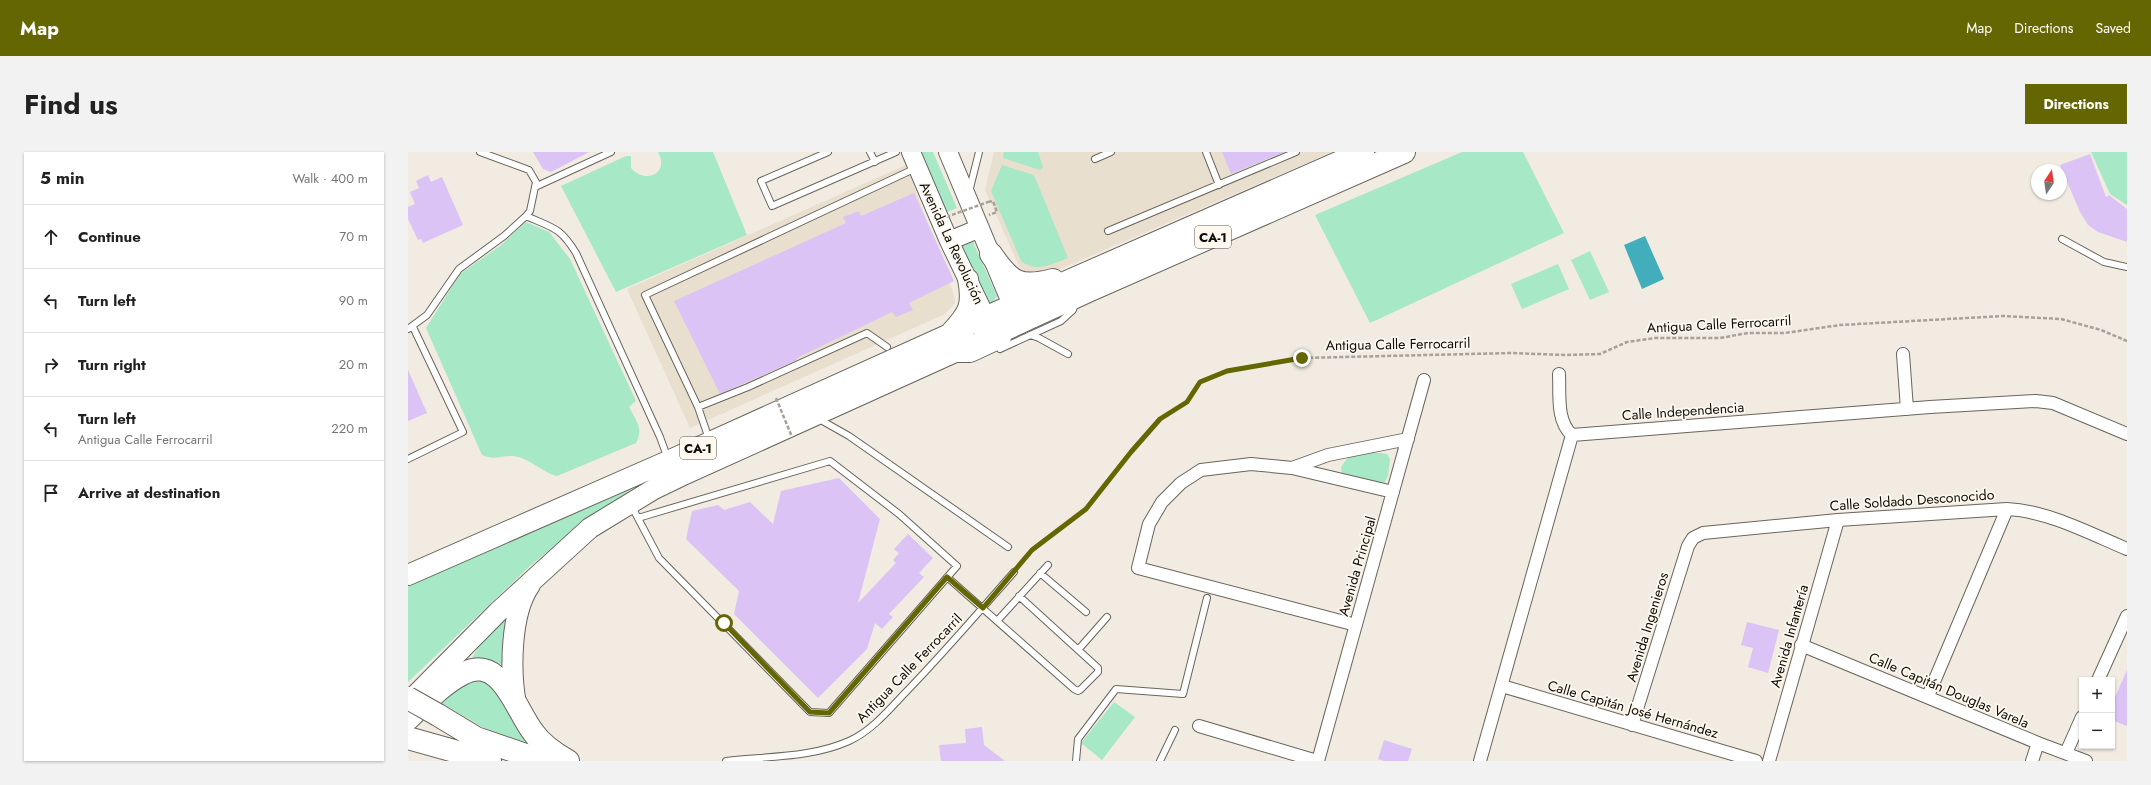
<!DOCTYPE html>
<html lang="en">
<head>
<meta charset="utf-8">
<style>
  body { margin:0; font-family:Jost,sans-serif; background:#f2f2f2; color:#222 }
  .controls { position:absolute; right:12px; bottom:12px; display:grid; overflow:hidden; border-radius:0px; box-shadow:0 1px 3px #0004 }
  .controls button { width:36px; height:36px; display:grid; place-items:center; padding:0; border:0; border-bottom:1px solid #e0e0e0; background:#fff; color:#222; font:20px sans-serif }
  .compass { position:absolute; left:1623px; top:12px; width:36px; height:36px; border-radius:50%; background:#fff; box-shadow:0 1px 3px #0004; rotate:13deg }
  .stop { position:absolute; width:12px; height:12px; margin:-9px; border:3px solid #646601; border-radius:50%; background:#fff }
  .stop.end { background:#646601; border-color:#fff; box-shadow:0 1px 4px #0008 }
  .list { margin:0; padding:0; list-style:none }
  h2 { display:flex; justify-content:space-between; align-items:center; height:52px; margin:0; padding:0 16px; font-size:17px }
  h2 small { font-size:13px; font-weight:400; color:#767676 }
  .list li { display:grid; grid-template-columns:26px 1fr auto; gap:12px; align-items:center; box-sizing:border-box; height:64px; padding:0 16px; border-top:1px solid #e0e0e0 }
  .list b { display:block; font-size:15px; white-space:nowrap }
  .list p { margin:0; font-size:13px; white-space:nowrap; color:#767676 }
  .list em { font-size:13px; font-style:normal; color:#767676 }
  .icon { flex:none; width:22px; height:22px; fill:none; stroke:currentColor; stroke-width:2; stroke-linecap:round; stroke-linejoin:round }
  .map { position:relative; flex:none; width:1719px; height:609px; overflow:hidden; border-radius:0px }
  header { display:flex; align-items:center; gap:24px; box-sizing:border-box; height:56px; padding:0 20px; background:#646601; color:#fff }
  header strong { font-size:19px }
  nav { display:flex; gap:22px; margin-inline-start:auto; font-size:14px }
  .intro { display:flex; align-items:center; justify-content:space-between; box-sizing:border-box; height:96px; padding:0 24px }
  h1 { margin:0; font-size:28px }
  .button { padding:10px 18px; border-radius:0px; background:#646601; color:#fff; font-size:14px; font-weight:700 }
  main { display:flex; gap:24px; padding:0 24px }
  aside { flex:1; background:#fff; border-radius:0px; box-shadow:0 1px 3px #0004 }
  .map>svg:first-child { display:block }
  .built { fill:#e8dfce }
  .green { fill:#a7e8c6 }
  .water { fill:#42aebc }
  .building { fill:#dbc3f6 }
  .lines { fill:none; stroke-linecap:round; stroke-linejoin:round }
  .lane-casing { stroke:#69655c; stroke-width:8 }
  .street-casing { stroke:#69655c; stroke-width:14 }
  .secondary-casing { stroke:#69655c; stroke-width:20 }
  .primary-casing { stroke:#69655c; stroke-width:22 }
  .highway-casing { stroke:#69655c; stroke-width:24 }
  .path { stroke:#a6a19a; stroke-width:2.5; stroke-dasharray:4 2; stroke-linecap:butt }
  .lane { stroke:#fff; stroke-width:6 }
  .street { stroke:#fff; stroke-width:12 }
  .secondary { stroke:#fff; stroke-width:18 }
  .primary { stroke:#fff; stroke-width:20 }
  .highway { stroke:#fff; stroke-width:22 }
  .highway-bridge-casing { stroke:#69655c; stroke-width:24; stroke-linecap:butt }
  .path-bridge { stroke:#a6a19a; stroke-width:2.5; stroke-dasharray:4 2; stroke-linecap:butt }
  .highway-bridge { stroke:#fff; stroke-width:22 }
  .route { stroke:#646601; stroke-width:5 }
  .labels { text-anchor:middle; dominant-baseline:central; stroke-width:3.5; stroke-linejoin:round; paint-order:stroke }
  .shield { fill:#fef8ee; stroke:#56534e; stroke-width:1 }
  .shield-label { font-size:13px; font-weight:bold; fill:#0e0c09 }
  .street-label { font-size:14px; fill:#0e0c09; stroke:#fef8ee }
</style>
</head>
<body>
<header>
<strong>Map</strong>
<nav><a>Map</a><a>Directions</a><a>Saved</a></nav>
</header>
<div class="intro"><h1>Find us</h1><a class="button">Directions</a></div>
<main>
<aside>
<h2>5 min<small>Walk · 400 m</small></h2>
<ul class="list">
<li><svg class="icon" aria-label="ahead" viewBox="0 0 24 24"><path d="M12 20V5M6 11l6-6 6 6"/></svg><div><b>Continue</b></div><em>70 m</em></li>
<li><svg class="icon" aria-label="left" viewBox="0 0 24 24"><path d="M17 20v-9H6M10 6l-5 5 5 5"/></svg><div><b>Turn left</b></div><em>90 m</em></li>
<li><svg class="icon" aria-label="right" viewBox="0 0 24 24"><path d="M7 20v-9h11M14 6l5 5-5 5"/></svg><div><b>Turn right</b></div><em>20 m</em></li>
<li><svg class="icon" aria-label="left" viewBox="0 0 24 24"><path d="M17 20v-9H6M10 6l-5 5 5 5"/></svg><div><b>Turn left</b><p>Antigua Calle Ferrocarril</p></div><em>220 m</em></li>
<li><svg class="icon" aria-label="arrive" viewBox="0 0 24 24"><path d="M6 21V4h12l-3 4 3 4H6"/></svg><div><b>Arrive at destination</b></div></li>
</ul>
</aside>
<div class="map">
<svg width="1719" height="609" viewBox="0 0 1719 609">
  <rect width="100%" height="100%" fill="#f1ebe1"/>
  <path class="built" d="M586 0H924L641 122 631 123 617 120 611 114 577 38Z
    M498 13 546 143 547 151 537 162 282 276 219 137Z"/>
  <path class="green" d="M250 0H305L339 83 208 140 153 34 218 4H223V16C238 33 262 21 250 0Z
    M511 0H525L549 56 537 61Z
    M596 0H630L635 15 632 18 595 6Z
    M1054 0H1115L1156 81 962 171 907 63Z
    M1683 0H1719V53L1702 42Z
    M594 13 626 23 660 106C644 112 628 121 613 109L583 39Z
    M118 70 141 80 162 107 228 249 221 255C228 269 236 276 228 291L149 324C133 320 121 305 104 304 92 303 87 309 74 303L18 176 52 122 92 94Z
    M561 88 565 90 589 144 584 151 577 150 554 94 556 90Z
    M1182 99 1201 140 1182 148 1163 108Z
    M1150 112 1161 137 1114 157 1103 132Z
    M957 299 979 302 982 307 980 324 977 330 969 332 934 322 933 315 941 304Z
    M256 316 189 360 123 413 0 530V429Z
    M101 463 97 514 77 506 64 508C64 500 94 468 101 463Z
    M76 522 131 595 93 586 30 549 44 534Z
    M706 550 727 565 694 608 673 591Z"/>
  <path class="water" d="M1237 84 1256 127 1234 137 1216 93Z"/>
  <path class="building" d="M125 0H181L143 20 135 17Z
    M814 0H876L823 22Z
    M1682 2 1698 45 1701 43 1719 57V90L1690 80 1680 73 1672 60 1652 13Z
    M20 23 23 30 34 25 55 73 15 91 13 87 10 88 0 67V55L7 52 2 40 11 36 8 29Z
    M506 41 546 129 501 151 505 158 488 165 484 160 389 206V208L312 242 266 149 438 71 435 65 451 59 453 64Z
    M0 218 19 261 0 269Z
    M431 326 472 367 450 451 488 411 485 408 491 401 486 397 500 382 525 406 511 421 516 425 481 462 485 465 474 477 467 471 459 497 410 546 326 462 331 439 278 387 284 359 310 353 316 358 342 350 365 372 373 339Z
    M1339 470 1371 478 1360 521 1340 515 1345 496 1333 493Z
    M1719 518V574L1704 568V552Z
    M574 575 576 593 597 609H533L531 593 558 591 557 577Z
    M976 588 1004 597 1000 609H976L970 607Z"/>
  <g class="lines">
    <g class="lane-casing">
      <path id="lane" d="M420 0 353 29 364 54 488 0
        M462 0 467 10
        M798 0 811 33
        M687 7 703 0
        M127 35 203 0
        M561 40 571 0
        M118 64C145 76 152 75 168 101L252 285 260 307
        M700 79 888 0
        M1654 87 1696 110 1719 115
        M0 177 19 163 51 117 96 84 118 64 122 59 128 30 121 18 72 0
        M622 183 631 186 660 202
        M592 197 653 169 665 158 667 151
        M290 255 340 235 459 181 479 195
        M411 267 441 284 600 395
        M301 287 290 255 237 143 508 16
        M0 307 55 280 5 175
        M223 353 251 406 402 560 421 561 549 414 491 362 422 309 230 366
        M632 421 678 460
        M539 425 666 537 670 539 672 538 690 520V516L611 444
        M589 469 640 413
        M670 498 699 465
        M318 609C359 604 403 606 441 589 463 579 480 559 496 542 534 503 570 461 606 420
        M668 609 670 587 708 537 775 542 799 446
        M752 609 767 578"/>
    </g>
    <g class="street-casing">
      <path id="street" d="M1495 202 1499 257
        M1151 222C1152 242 1148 269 1164 283
        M1164 283 1522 255 1628 249 1645 251 1719 282
        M884 316 920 303 1000 287
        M948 473 730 416 741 372 754 350 773 331 793 318 843 312 884 316 985 340
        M1393 493 1630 591 1678 609
        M1690 528 1719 464
        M1094 534 1348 609
        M1520 544 1599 357
        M1224 573 1280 394 1285 386 1295 381 1430 368 1599 357C1640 359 1681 381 1719 397
        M791 574 909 609
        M1658 601 1674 565
        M910 609 1016 228
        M1072 609 1164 283
        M1361 609 1430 368
        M1624 609 1630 591"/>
    </g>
    <g class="secondary-casing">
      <path id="secondary" d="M503 0 541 89 584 178
        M540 0 609 165
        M541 89 572 76"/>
    </g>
    <g class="primary-casing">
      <path id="primary" d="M543 180C561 161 565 153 560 127
        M0 423 260 309 579 165
        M0 551 90 460 182 376 246 337 273 324 565 192
        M108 552C102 520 102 461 122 433"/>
    </g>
    <g class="highway-casing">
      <path id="highway" d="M583 102C602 130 611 137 645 128
        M579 165 955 0
        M576 187 680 139 996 0
        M550 199H562L592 185
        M30 563 68 586 135 609
        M0 567C17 551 33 533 54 522 93 501 107 557 125 580 134 593 146 601 160 609
        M0 586 82 609"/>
    </g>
    <path class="path" d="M580 50 585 49 589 60 581 63
      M612 413 624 398 679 357 723 300 752 267 779 250 792 230 819 219 894 206 1103 201 1157 203 1192 202 1219 190 1247 186H1312L1340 181H1377L1432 173 1595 164 1653 167 1693 178 1719 189"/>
    <use href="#lane" class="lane"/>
    <use href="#street" class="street"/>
    <use href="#secondary" class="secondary"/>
    <use href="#primary" class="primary"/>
    <use href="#highway" class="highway"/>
    <g class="highway-bridge-casing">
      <path id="highway-bridge" d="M0 546 30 563"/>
    </g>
    <path class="path-bridge" d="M527 69 580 50
      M368 246 384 285"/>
    <use href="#highway-bridge" class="highway-bridge"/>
  </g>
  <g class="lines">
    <path class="route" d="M316 471 402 560 421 561 539 425 575 456 624 398 678 357 723 300 752 267 779 250 792 230 819 219 894 206"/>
  </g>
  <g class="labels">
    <g class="shield">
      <rect x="787" y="74" width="36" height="22" rx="3"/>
      <rect x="272" y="285" width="36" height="22" rx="3"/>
    </g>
    <g class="shield-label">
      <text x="805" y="85">CA-1</text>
      <text x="290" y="296">CA-1</text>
    </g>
    <g class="street-label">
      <text transform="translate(544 91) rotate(65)">Avenida La Revolución</text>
      <text transform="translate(1311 172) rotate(-3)">Antigua Calle Ferrocarril</text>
      <text transform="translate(990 192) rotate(-1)">Antigua Calle Ferrocarril</text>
      <text transform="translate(1275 259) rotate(-4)">Calle Independencia</text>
      <text transform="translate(1504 348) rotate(-4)">Calle Soldado Desconocido</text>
      <text transform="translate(949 414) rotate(-74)">Avenida Principal</text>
      <text transform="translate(1239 475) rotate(-73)">Avenida Ingenieros</text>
      <text transform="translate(1381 484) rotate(-74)">Avenida Infantería</text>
      <text transform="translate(501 516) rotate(-46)">Antigua Calle Ferrocarril</text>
      <text transform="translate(1541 538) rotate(23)">Calle Capitán Douglas Varela</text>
      <text transform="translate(1225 557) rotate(16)">Calle Capitán José Hernández</text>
    </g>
  </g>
</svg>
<div class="controls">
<button>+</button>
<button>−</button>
</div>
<svg class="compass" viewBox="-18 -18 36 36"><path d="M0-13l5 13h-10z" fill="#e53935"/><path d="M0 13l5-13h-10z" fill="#767676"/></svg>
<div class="stop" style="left:316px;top:471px"></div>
<div class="stop end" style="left:894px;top:206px"></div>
</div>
</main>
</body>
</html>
